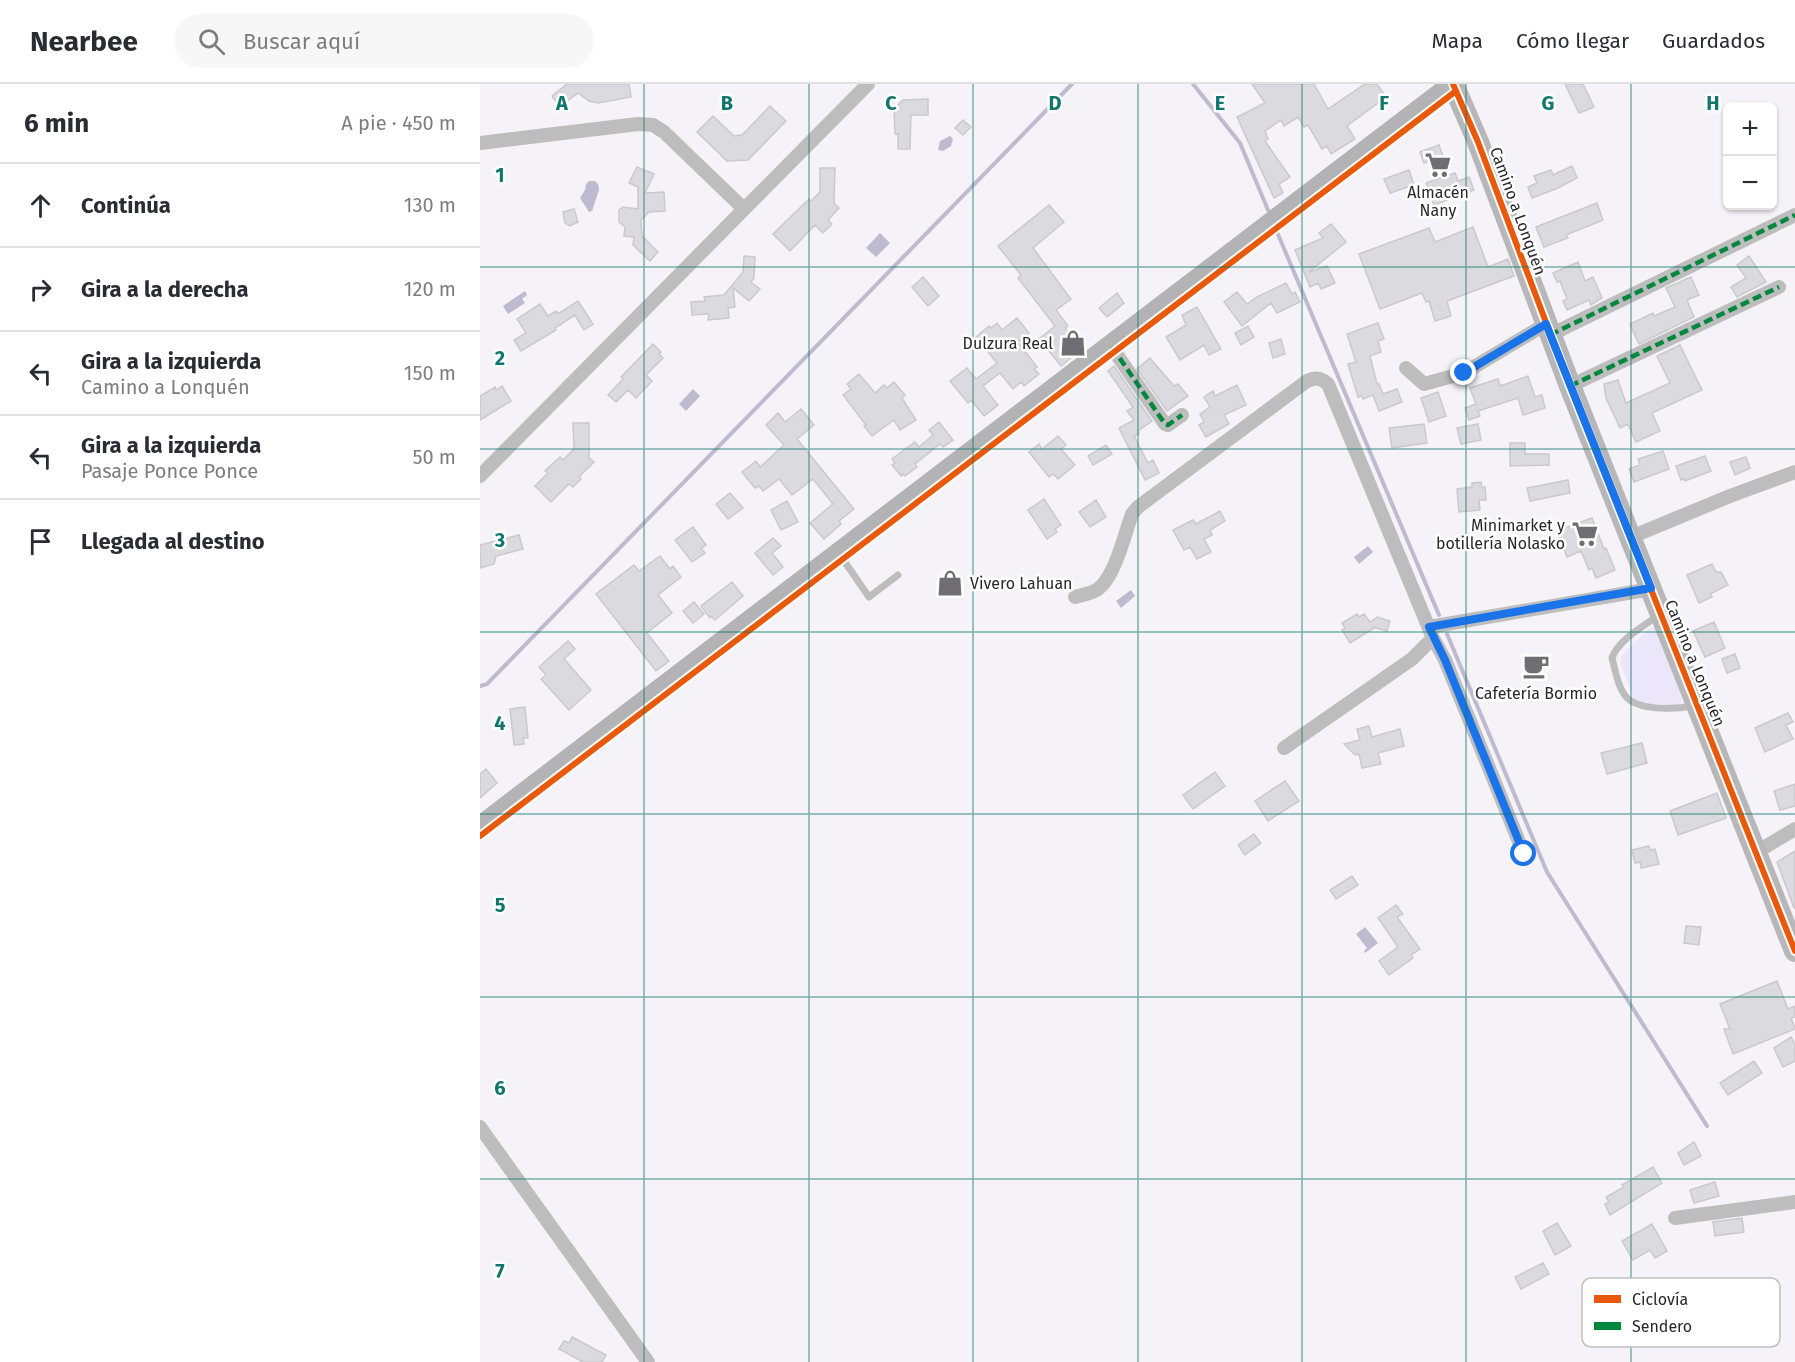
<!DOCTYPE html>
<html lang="es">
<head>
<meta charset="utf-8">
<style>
  body { margin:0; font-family:"Fira Sans",sans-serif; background:#f7f7f7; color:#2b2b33 }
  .controls { position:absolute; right:18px; top:18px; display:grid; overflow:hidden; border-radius:9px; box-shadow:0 2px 4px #0004 }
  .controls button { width:54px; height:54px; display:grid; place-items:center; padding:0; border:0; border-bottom:2px solid #e1e1e2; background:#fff; color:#2b2b33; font:30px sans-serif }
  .stop { position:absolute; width:18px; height:18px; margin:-14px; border:4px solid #1a73e8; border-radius:50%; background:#fff }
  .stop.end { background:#1a73e8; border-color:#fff; box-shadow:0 2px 6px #0008 }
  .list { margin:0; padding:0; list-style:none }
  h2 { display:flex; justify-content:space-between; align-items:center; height:78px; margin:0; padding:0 24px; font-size:26px }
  h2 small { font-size:20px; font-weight:400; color:#7c7c81 }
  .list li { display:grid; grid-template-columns:39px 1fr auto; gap:18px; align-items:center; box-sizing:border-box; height:84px; padding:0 24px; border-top:2px solid #e1e1e2 }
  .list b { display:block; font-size:22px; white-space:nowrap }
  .list p { margin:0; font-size:20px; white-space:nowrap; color:#7c7c81 }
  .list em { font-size:20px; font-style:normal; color:#7c7c81 }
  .icon { flex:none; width:33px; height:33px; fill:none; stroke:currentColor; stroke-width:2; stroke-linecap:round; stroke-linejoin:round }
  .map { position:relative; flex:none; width:1315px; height:1278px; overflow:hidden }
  header { display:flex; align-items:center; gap:36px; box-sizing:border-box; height:84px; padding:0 30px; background:#fff; border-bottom:2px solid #e1e1e2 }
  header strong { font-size:28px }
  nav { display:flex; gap:33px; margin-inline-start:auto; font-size:21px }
  .search { width:420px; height:54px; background:#f7f7f7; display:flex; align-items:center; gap:15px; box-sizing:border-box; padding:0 21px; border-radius:33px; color:#7c7c81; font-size:22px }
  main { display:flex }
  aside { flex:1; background:#fff }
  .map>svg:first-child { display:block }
  .green { fill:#ebe6fa }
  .water { fill:#bebacf }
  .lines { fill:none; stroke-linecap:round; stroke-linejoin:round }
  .stream { stroke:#bebacf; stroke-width:4 }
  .building { fill:#dbdade; stroke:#cac9cd; stroke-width:1.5 }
  .service { stroke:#bebdbe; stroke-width:7 }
  .minor { stroke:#bebdbe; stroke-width:14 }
  .secondary { stroke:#b3b2b4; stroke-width:20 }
  .primary { stroke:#b7b6b8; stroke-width:22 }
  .quiet { stroke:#00873e; stroke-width:4.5; stroke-dasharray:9 4.5; stroke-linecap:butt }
  .cycleway-casing { stroke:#fff; stroke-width:10 }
  .cycleway { stroke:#e8590c; stroke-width:6 }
  .route { stroke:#1a73e8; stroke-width:8 }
  .grid { fill:none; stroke:#0f766e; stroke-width:1.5; stroke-opacity:0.55 }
  .labels { text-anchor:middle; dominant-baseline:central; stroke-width:5; stroke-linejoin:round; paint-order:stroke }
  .poi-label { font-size:16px; fill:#28272a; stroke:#fff }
  .street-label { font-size:16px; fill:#28272a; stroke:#fff }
  .key { fill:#fff; stroke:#bebebf; stroke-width:1.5 }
  .key-label { font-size:16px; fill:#28272a }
  .grid-label { font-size:20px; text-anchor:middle; font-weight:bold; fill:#0f766e; stroke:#fff; stroke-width:5; stroke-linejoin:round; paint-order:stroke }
</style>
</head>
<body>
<header>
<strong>Nearbee</strong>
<div class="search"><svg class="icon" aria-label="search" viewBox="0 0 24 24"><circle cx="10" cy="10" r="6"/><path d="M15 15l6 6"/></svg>Buscar aquí</div>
<nav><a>Mapa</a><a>Cómo llegar</a><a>Guardados</a></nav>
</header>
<main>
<aside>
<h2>6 min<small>A pie · 450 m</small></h2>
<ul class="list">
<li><svg class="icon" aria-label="ahead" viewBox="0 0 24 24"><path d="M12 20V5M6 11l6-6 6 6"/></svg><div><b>Continúa</b></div><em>130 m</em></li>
<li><svg class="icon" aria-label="right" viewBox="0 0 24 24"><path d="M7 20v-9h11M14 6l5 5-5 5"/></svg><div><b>Gira a la derecha</b></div><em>120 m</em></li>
<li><svg class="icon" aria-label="left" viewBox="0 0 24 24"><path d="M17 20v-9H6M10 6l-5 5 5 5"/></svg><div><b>Gira a la izquierda</b><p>Camino a Lonquén</p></div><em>150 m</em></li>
<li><svg class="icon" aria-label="left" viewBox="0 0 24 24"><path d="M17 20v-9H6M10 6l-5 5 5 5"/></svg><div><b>Gira a la izquierda</b><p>Pasaje Ponce Ponce</p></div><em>50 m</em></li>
<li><svg class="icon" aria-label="arrive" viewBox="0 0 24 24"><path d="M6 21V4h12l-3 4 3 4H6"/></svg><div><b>Llegada al destino</b></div></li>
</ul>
</aside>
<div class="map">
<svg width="1315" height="1278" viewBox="0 0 1315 1278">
  <rect width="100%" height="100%" fill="#f5f3f8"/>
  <path class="green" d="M1171 543 1176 545 1202 615 1200 620H1160L1154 615 1141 581V572Z"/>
  <path class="water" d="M470 52 473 55 471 62 463 67 458 66 460 57Z
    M109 97H115L118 100 119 106 112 127 109 128 100 114 105 106 106 100Z
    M400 149 410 159 396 173 386 164Z
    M45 207 47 211 42 215 45 219 28 230 23 222Z
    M213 305 220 312 206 327 199 320Z
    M888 462 893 468 879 480 874 473Z
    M651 506 655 512 641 524 636 517Z
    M885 843 898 859 885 869 884 867 887 864 876 850Z"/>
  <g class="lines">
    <path class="stream" d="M713 0 760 59 788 126
      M797 148 959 531
      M967 550 1067 788 1227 1042
      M0 602 7 600 592 0"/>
  </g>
  <path class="building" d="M87 0H149L151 13 118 19 109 17 98 9 79 23 72 12Z
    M772 0H834L848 25 885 0H897L906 13 867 42 875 55 851 70 847 62 842 65 828 41 824 43 818 33 804 42 801 36 785 47 788 55 785 57 810 93 799 100 803 109 794 114 757 33 785 19Z
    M1085 0H1103L1114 23 1099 29Z
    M448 15V31H431L430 65H418V50H415L414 25 423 16Z
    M290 22 306 37 268 76 247 77 217 48 233 32 254 52 262 51Z
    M483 36 491 43 483 51 475 44Z
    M959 61 963 72 944 79 940 68Z
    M1092 82 1097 94 1078 104 1052 114 1048 103 1057 99 1054 92 1071 86 1073 91Z
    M157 83 174 90 165 109 184 108 185 127 169 128 161 136 162 152 178 168 170 177 153 161 154 153 144 152 145 143 139 138V126L143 123 158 125V103L149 99Z
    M340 84H355L354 119 359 124 348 136 352 140 343 149 335 141 310 167 293 150 329 115 331 117 340 108Z
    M929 86 934 101 910 109 904 95Z
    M975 89 978 97 989 93 994 106 954 121 946 99Z
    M1117 119 1123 136 1086 151 1088 154 1064 163 1056 143Z
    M569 121 584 138 553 164 591 215 576 226 588 242 585 244 602 265 581 282 559 255 575 242 538 194 541 191 518 162Z
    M94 125 98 138 90 142 85 139 83 128Z
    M851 140 866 158 829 188 847 182 855 199 841 205 838 199 830 203 815 166 843 154 839 149Z
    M993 143 1008 183 1028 175 1034 192 967 217 971 232 955 237 949 217 946 218 942 209 900 225 879 170 949 144 955 158Z
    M264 172 275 173 274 194 271 198 280 205 269 217 253 204 255 223 248 224 249 234 228 236 229 230 212 231 211 218 225 217 224 213 244 211 263 188Z
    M1269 172 1286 198 1257 213 1251 203 1266 194 1257 181Z
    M1098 178 1105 197 1113 193 1122 214 1111 221 1109 216 1087 226 1083 217 1087 215 1080 197 1077 198 1073 189Z
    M443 193 459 212 448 222 432 203Z
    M1211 193 1219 211 1207 216 1214 233 1159 260 1150 240 1173 229 1174 232 1195 223 1186 204Z
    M806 199 812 210 815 208 820 218 797 229 791 219 762 242 744 218 757 208 767 220 777 213Z
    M637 209 644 219 627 233 619 224Z
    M98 217 113 240 104 246 95 231 75 244 76 246 41 267 34 256 46 249 37 235 60 220 68 232 76 227 78 230Z
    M717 223 741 265 729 271 724 261 700 276 686 253 706 241 702 231Z
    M537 234 549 249 538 258 557 283 554 285 559 290 544 302 541 298 533 305 520 289 503 302 518 321 504 332 491 316 488 319 470 297 487 284 496 295 517 279 496 253 509 242 511 244 517 239 522 246Z
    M898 239 904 255 898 257 901 268 890 272 897 300H899L903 310 917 305 922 318 899 327 893 311 883 315 882 312 878 313 868 280 876 278 867 250Z
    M768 242 774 253 761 261 755 249Z
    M801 255 805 270 793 274 789 259Z
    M173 260 181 268 179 270 183 274 166 291 172 297 156 314 148 306 136 318 128 311 143 295 141 293Z
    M1200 261 1222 306 1172 329 1180 347 1156 358 1148 340 1140 344 1126 314 1124 300 1138 296 1146 319 1190 299 1177 272Z
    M670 274 694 302 698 300 708 312 687 327 657 285Z
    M634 282 672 337 658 347 659 350 654 352 668 379 673 376 679 389 665 396 639 344 654 336 647 327 653 323 628 287Z
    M379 290 395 309 404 301 407 304 414 298 425 311 422 314 436 336 420 346 414 336 392 352 384 342 386 341 363 311 371 305 367 300Z
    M1048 292 1055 313 1062 311 1065 324 1043 331 1038 314 998 327 1000 332 989 336 985 324 996 320 990 304 1018 295 1020 302Z
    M757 301 766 321 744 331 749 340 726 353 719 341 724 338 720 330 730 323 724 313 733 307 735 312Z
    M22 302 31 317 0 336V312L15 303 16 306Z
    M958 308 966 332 949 338 941 314Z
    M321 325 334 341 317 355 374 425 359 437 361 440 344 455 330 439 353 420 333 395 312 411 299 395 283 407 279 402 275 404 262 388 276 377 280 383 304 361 286 341 298 329 305 338Z
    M459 338 473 356 463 363 460 360 435 380 437 383 425 392 423 390 421 392 412 381 415 379 412 375 435 358 439 363 453 351 449 346Z
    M93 339H109V374L114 378 99 393 101 395 93 403 89 400 71 418 55 402 68 389 65 387 80 373 83 376 94 365Z
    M944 340 947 359 912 364 909 344Z
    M998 340 1001 356 981 360 977 344Z
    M578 352 586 361 581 365 595 381 578 395 573 390 569 393 549 368 559 360 562 365Z
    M1030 359H1045V370H1069V381L1030 382Z
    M626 361 632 370 613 381 608 372Z
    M1183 367 1189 385 1154 398 1149 385 1160 381 1158 375Z
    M1225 372 1231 387 1205 397 1204 395 1201 396 1196 382Z
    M1266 373 1270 384 1255 391 1250 378Z
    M1088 396 1090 409 1050 417 1047 404Z
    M1001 398 1002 404 1005 403 1006 416H999L1000 426 979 428 977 405 992 403V399Z
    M250 409 263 424 248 435 236 420Z
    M564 415 581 441 575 445 577 448 567 455 548 426Z
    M616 416 626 433 610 443 599 428Z
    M307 417 318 438 301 446 291 426Z
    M740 427 745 437 730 446 732 451 724 455 731 468 717 475 710 463 704 466 693 446 713 436 716 440Z
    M1112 434 1124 465 1126 464 1135 486 1116 494 1112 484 1109 486 1101 467 1087 473 1077 447Z
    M213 443 226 461 221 464 225 469 212 478 195 456Z
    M39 451 43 465 16 472 14 480 0 484V461Z
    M293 454 301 462 292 469 303 483 293 491 275 469Z
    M180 472 190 485 193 482 201 493 178 511 192 529 167 549 189 577 176 587 116 510 154 481 159 487Z
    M1232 480 1236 488H1241L1248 501 1230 510 1232 513 1219 519 1207 491Z
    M252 498 263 512 235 536 231 532 230 534 221 522Z
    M214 518 224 530 213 539 203 527Z
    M877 530 879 533 884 530 890 538 897 533 910 537 907 547 893 543 894 544 870 559 862 546 865 544 862 539Z
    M1234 538 1245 564 1225 573 1213 547Z
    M88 557 95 565 84 575 111 606 89 626 61 595 66 591 59 583Z
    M1255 570 1260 584 1247 589 1242 575Z
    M45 623 48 654H43L44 660 34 661 30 625Z
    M1308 629 1313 638 1306 641 1313 655 1285 668 1275 644Z
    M889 642 892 653 920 645 924 662 898 669 901 680 882 684 879 670 875 671 864 660 880 656 877 645Z
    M1162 659 1167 679 1127 690 1121 669Z
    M6 685 17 699 0 714V690Z
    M735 688 745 702 713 725 703 711Z
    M805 697 819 717 788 737 775 717Z
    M1315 700V722L1300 726 1294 707Z
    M1237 709 1246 734 1198 751 1190 727Z
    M774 750 781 759 765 771 758 761Z
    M1169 762 1170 766 1175 765 1179 780 1161 784 1160 778 1155 779 1152 766Z
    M1315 767V824H1314L1297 778Z
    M872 792 878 801 856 815 850 806Z
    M916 821 923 830 917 833 940 865 931 871 933 874 909 891 899 877 918 863 898 834Z
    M1206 842 1221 843 1219 861 1204 859Z
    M1297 897 1308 925 1315 922V933L1311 934 1315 945 1253 970 1244 945H1250L1240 920Z
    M1311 953 1315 960V977L1303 983 1294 964Z
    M1274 977 1282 989 1248 1011 1240 999Z
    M1214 1058 1221 1072 1204 1081 1198 1069Z
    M1173 1083 1182 1099 1130 1131 1125 1120 1129 1118 1126 1113 1144 1103 1142 1101Z
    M1235 1098 1239 1112 1214 1119 1210 1106Z
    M1262 1134 1264 1148 1235 1152 1233 1138Z
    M1077 1139 1091 1162 1075 1171 1063 1147Z
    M1172 1140 1187 1167 1175 1174 1170 1166 1153 1176 1142 1157Z
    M1063 1179 1069 1190 1041 1205 1035 1193Z
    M92 1253 126 1271 122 1278H103L79 1265 84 1257 89 1259Z"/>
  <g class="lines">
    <path class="service" d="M360 471 389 513 418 491
      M1177 532C1162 544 1139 555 1132 574 1135 585 1137 600 1144 610 1155 628 1195 625 1214 622"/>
    <path class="minor" d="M0 59 158 40 173 41 184 48 264 125
      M1070 251 1315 131
      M630 261 685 340 688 341 702 331
      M926 284 944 300 984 289 1066 240
      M1090 302 1299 203
      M0 392 388 0
      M1151 453 1250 412 1315 388
      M595 513C602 511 613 509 618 505 635 493 645 449 652 430L658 423 827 297C836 293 841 294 848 300L953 554 965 576 1044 770
      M949 543 1171 505
      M804 664 932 575 953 554
      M1275 769 1315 745
      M0 1043 168 1278
      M1195 1134 1315 1118"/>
    <path class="secondary" d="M0 742 972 0"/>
    <path class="primary" d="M973 0 998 58 1090 302 1315 867"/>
    <path class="quiet" d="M1070 251 1315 131
      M632 263 685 340 688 341 702 331
      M1090 302 1299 203"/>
    <g class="cycleway-casing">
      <path id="cycleway" d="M973 0 998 58 1090 302 1315 867
        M0 752 976 7"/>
    </g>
    <use href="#cycleway" class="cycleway"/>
  </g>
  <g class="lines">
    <path class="route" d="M984 289 1066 240 1171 504 949 543 965 576 1044 770"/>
  </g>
  <path class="grid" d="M164 0V1278M329 0V1278M493 0V1278M658 0V1278M822 0V1278M986 0V1278M1151 0V1278M0 183H1315M0 365H1315M0 548H1315M0 730H1315M0 913H1315M0 1095H1315"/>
  <defs>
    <g id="supermarket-bare" transform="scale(2.07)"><path d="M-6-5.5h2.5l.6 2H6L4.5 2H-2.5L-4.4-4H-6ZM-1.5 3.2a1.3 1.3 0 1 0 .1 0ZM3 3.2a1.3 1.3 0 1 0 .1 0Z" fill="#706e72" stroke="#fff" stroke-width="2.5" paint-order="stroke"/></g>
    <g id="shop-bare" transform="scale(2.07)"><path d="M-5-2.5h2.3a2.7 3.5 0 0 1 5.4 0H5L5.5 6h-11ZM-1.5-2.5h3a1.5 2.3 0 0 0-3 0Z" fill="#706e72" stroke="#fff" stroke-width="2.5" paint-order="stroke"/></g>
    <g id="cafe-bare" transform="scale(2.07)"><path d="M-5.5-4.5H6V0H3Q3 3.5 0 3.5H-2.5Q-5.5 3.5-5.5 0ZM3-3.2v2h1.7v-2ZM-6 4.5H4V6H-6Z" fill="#706e72" stroke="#fff" stroke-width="2.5" paint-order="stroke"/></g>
  </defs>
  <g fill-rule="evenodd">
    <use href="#supermarket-bare" x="958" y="81"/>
    <use href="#shop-bare" x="593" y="259"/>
    <use href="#supermarket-bare" x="1105" y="450"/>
    <use href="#shop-bare" x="470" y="499"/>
    <use href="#cafe-bare" x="1056" y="582"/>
  </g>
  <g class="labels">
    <g class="poi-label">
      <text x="958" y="108">Almacén<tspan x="958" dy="18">Nany</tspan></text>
      <text x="573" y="259" text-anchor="end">Dulzura Real</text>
      <text x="1085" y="441" text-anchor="end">Minimarket y<tspan x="1085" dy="18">botillería Nolasko</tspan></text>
      <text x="490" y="499" text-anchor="start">Vivero Lahuan</text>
      <text x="1056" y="609">Cafetería Bormio</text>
    </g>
    <g class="street-label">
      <text transform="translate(1038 127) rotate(70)">Camino a Lonquén</text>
      <text transform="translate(1215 579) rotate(68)">Camino a Lonquén</text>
    </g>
  </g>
  <rect x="1102" y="1194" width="198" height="69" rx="9" class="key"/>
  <rect x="1114" y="1211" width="27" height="8" fill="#e8590c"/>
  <rect x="1114" y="1238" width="27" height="8" fill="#00873e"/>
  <g class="key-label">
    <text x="1152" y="1221">Ciclovía</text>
    <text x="1152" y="1248">Sendero</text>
  </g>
  <g class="grid-label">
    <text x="82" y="26">A</text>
    <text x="247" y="26">B</text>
    <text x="411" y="26">C</text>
    <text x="575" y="26">D</text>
    <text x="740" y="26">E</text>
    <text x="904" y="26">F</text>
    <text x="1068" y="26">G</text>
    <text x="1233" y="26">H</text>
    <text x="20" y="98">1</text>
    <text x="20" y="281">2</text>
    <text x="20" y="463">3</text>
    <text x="20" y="646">4</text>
    <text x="20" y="828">5</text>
    <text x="20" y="1011">6</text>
    <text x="20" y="1194">7</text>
  </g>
</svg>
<div class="controls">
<button>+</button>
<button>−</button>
</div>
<div class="stop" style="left:1044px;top:770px"></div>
<div class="stop end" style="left:984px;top:289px"></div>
</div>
</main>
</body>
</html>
